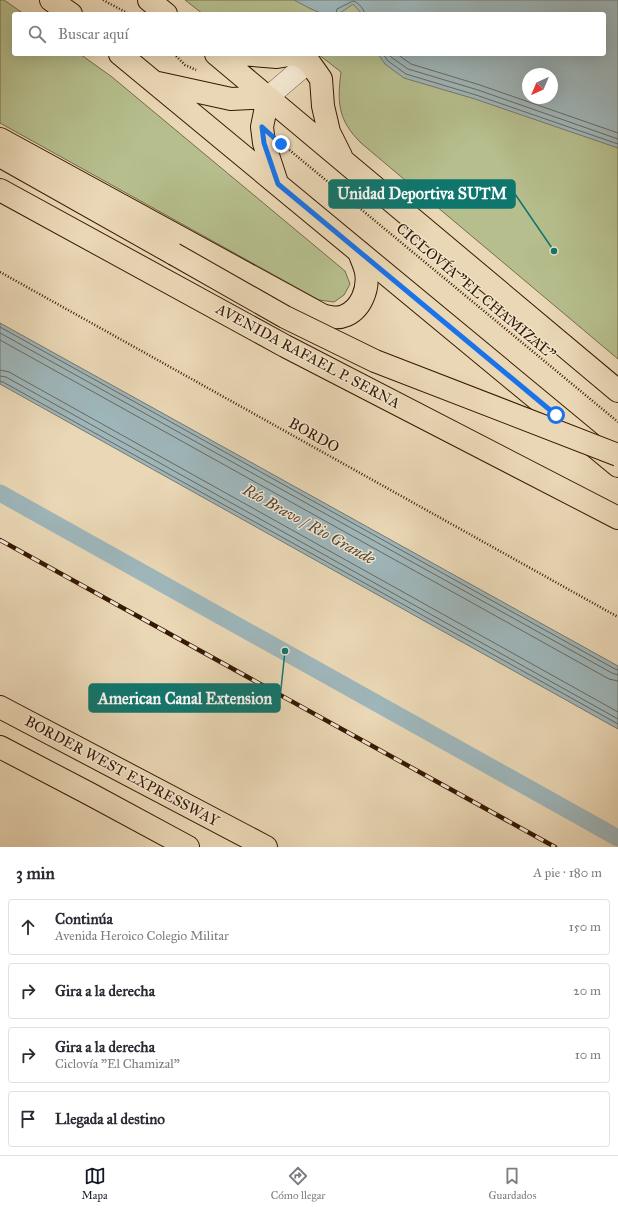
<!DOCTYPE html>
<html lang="es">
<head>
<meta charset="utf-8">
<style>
  body { margin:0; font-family:"IM FELL Great Primer",serif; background:#f7f7f7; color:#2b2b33 }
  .compass { position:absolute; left:522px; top:68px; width:36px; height:36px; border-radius:50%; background:#fff; box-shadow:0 4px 16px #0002; rotate:224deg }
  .stop { position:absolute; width:12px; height:12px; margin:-9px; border:3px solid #1a73e8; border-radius:50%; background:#fff }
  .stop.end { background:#1a73e8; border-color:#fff; box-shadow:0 1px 4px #0008 }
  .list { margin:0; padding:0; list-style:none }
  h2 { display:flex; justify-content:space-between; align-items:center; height:52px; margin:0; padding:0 16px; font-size:17px }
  h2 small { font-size:13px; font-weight:400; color:#7c7c81 }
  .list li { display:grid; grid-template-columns:26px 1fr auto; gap:12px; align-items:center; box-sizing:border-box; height:56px; margin:0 8px 8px; padding:0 8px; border:1px solid #e1e1e2; border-radius:4px }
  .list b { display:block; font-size:15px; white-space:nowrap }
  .list p { margin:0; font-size:13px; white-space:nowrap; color:#7c7c81 }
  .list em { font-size:13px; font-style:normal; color:#7c7c81 }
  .icon { flex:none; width:22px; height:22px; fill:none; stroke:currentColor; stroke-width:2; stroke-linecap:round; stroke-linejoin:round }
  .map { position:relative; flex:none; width:618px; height:847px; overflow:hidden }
  .search { position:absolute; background:#fff; box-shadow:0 4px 16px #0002; left:12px; right:12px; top:12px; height:44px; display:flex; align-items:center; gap:10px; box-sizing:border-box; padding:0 14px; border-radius:4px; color:#7c7c81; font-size:15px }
  .sheet { height:308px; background:#fff }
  nav { display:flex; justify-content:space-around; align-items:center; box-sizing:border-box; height:56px; border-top:1px solid #e1e1e2; background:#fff; font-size:11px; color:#7c7c81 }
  nav a { display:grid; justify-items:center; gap:2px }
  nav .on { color:#111827 }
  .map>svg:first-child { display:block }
  .green { fill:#b6be8d; stroke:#766c47; fill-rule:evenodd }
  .water { fill:#9eb6ba; stroke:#757770; fill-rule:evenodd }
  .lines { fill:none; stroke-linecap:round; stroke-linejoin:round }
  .shore { stroke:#6a685e; stroke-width:1 }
  .canal { stroke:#9eb6ba; stroke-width:17 }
  .minor-casing { stroke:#64482e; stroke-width:22 }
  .major-casing { stroke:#371901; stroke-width:24 }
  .highway-casing { stroke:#371901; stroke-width:24 }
  .path { stroke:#371901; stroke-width:2.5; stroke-dasharray:1 2; stroke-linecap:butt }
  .minor { stroke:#f1e5cf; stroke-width:21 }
  .major { stroke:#ead7b5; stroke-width:22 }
  .highway { stroke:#ead7b5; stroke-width:22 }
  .rail-casing { stroke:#371901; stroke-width:4.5 }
  .rail { stroke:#f1e5cf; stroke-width:3; stroke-dasharray:9; stroke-linecap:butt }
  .highway-bridge-casing { stroke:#371901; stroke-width:24; stroke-linecap:butt }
  .highway-bridge { stroke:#ead7b5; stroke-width:22 }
  .route { stroke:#1a73e8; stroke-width:5 }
  .labels { text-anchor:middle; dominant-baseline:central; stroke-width:3; stroke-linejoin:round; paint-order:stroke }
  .street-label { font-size:15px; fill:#371901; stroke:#f1e5cf }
  .water-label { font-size:16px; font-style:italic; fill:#564838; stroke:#f1e5cf }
  .leader { fill:none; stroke:#0f766e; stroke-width:1.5 }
  .callout-dot { fill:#0f766e; stroke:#f1e5cf; stroke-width:1.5 }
  .callout { fill:#0f766e; stroke:#0f766e; stroke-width:1.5 }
  .callout-label { font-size:16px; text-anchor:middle; font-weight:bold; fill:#fff }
</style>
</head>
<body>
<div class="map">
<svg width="618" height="847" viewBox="0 0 618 847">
  <rect width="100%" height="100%" fill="#ead7b5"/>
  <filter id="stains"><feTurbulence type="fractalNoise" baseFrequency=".005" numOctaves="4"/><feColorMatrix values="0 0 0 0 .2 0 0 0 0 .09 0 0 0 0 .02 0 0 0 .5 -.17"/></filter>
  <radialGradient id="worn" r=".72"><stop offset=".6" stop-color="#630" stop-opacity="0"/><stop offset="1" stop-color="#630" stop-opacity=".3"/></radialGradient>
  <path class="green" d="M0 0H4L24 14H14V54H80L112 77 345 271 350 284 344 295 334 302 319 300 0 123Z
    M185 0H618V359L361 143C338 120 337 103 341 72L318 54H604V14H203ZM528 74H552V98H528Z"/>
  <path class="water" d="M294 0H618V148L475 99 404 78 385 64 378 54H604V14H362L353 4C348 7 342 13 336 14 322 17 306 6 294 0ZM528 74H552V98H528Z
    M0 323 618 666V729L0 384Z"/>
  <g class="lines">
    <path class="shore" d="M336 14 337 9 353 1C358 2 364 9 365 14
      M383 54 388 61 406 74 476 95 618 144
      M389 54 391 57 408 69 478 90 618 139
      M397 54 411 64 480 85 618 133
      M0 327 615 669 618 670
      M0 333 612 673 618 675
      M0 340 609 679 618 681
      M0 370 9 372 618 712
      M0 376 6 377 618 719
      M0 381 3 382 618 724"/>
    <path class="canal" d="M0 493 618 838"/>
    <g class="minor-casing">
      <path id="minor" d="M268 97 309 62"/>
    </g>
    <g class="major-casing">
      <path id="major" d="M51 0 71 14
        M149 0 166 14
        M120 54 618 466
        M216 54 618 391
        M240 54 277 57 296 54 309 62 321 79 323 106 329 132 341 156
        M158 83 231 99 268 97 262 127 264 143 277 183"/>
    </g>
    <g class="highway-casing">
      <path id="highway" d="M0 139 322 315C329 317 337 319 344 316 361 310 369 289 366 272 365 266 361 258 359 252
        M0 156 174 254
        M0 190 285 346 618 518
        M0 707 266 847
        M0 747 88 793 188 847"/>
    </g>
    <path class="path" d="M103 0 129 14
      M174 54 185 65 196 70
      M287 148 618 422
      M0 272 618 617"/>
    <use href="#minor" class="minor"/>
    <use href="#major" class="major"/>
    <use href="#highway" class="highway"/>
    <g class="rail-casing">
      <path id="rail" d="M0 540 555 847"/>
    </g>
    <use href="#rail" class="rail"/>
    <g class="highway-bridge-casing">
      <path id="highway-bridge" d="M174 254 285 317 375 361 618 455"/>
    </g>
    <use href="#highway-bridge" class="highway-bridge"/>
  </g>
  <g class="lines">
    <path class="route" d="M281 144 262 127 264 143 278 184 556 415"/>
  </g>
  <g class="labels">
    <g class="street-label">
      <text transform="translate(476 291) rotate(40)">CICLOVÍA "EL CHAMIZAL"</text>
      <text transform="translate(308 356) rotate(28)">AVENIDA RAFAEL P. SERNA</text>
      <text transform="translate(314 435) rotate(29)">BORDO</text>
      <text transform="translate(122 771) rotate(28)">BORDER WEST EXPRESSWAY</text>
    </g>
    <g class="water-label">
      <text transform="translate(309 524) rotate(29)">Río Bravo / Rio Grande</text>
    </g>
  </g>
  <path class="leader" d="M554 251L515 194M285 651L280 698"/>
  <g class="callout-dot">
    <circle cx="554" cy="251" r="4"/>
    <circle cx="285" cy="651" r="4"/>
  </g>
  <g class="callout">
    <rect x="329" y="180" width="186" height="28" rx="4"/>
    <rect x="89" y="684" width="191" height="28" rx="4"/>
  </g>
  <g class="callout-label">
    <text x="422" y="199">Unidad Deportiva SUTM</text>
    <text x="185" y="704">American Canal Extension</text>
  </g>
  <rect width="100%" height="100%" filter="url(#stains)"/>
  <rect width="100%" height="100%" fill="url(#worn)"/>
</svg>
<svg class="compass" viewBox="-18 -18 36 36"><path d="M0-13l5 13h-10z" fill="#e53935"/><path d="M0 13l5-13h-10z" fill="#7c7c81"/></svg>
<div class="stop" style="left:556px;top:415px"></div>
<div class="stop end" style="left:281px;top:144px"></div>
<div class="search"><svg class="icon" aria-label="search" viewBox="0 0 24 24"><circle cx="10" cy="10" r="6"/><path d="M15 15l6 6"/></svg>Buscar aquí</div>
</div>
<section class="sheet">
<h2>3 min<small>A pie · 180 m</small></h2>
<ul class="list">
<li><svg class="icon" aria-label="ahead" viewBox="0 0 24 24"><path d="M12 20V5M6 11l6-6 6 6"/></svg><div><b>Continúa</b><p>Avenida Heroico Colegio Militar</p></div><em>150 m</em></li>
<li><svg class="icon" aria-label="right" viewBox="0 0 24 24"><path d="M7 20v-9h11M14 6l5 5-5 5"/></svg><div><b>Gira a la derecha</b></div><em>20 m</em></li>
<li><svg class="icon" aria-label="right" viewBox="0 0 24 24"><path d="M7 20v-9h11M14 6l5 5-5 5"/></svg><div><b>Gira a la derecha</b><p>Ciclovía &quot;El Chamizal&quot;</p></div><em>10 m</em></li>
<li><svg class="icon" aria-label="arrive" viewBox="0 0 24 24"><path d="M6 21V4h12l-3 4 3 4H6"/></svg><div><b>Llegada al destino</b></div></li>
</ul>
</section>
<nav>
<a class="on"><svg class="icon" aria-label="map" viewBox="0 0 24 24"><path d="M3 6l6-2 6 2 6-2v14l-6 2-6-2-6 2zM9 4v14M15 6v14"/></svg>Mapa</a>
<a><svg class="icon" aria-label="directions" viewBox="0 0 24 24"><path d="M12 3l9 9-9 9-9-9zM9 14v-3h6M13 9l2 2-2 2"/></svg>Cómo llegar</a>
<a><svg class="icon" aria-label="saved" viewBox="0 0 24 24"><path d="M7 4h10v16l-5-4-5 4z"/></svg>Guardados</a>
</nav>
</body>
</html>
